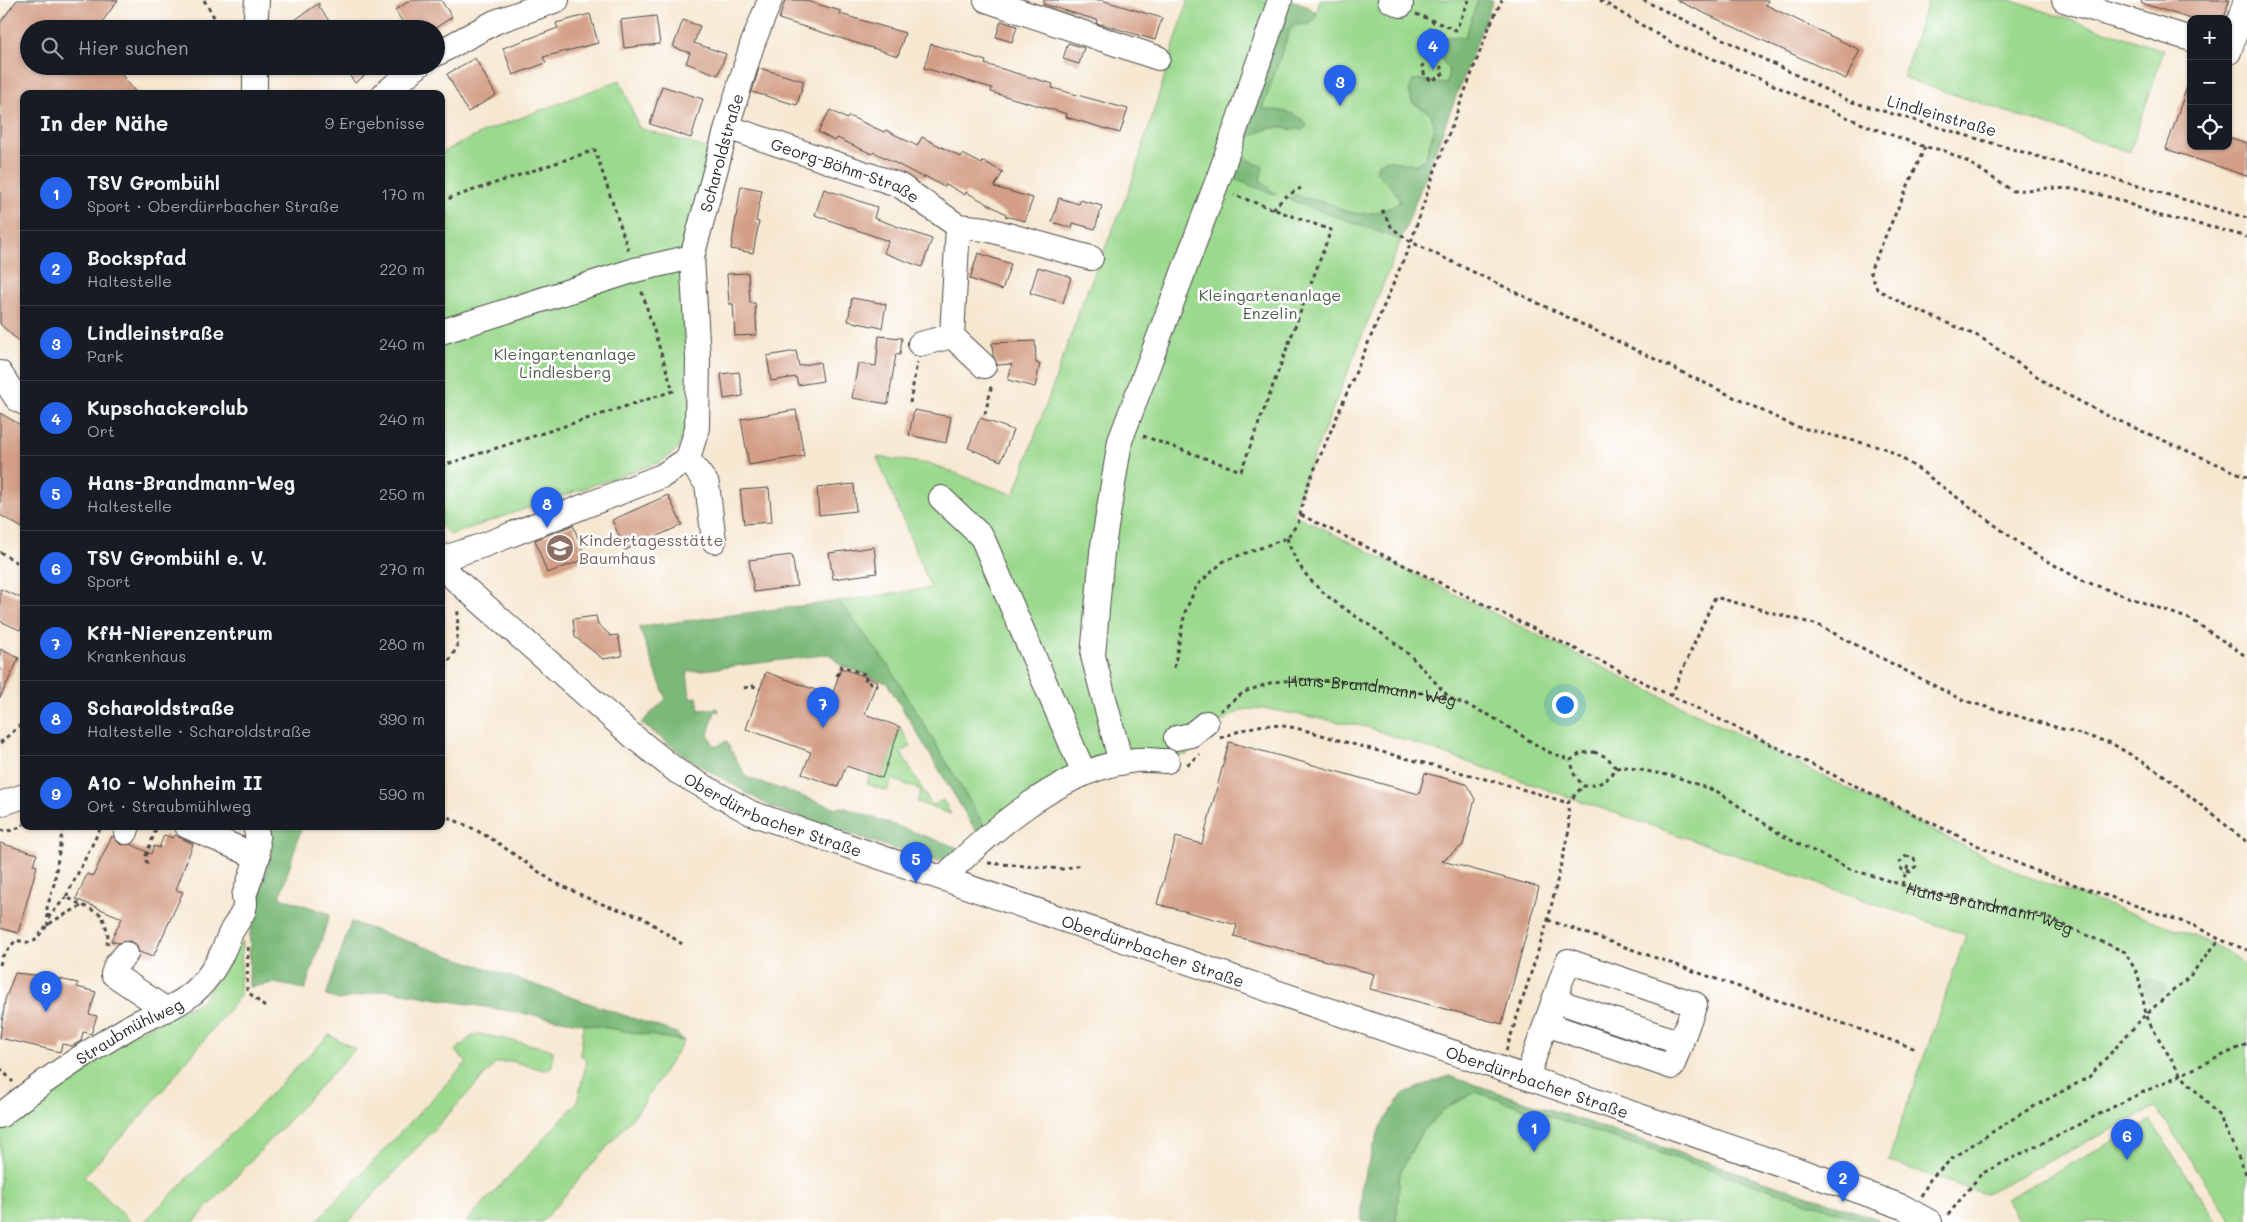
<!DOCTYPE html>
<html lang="de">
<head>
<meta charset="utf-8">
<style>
  body { margin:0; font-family:Mali,sans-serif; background:#242831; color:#f1f3f6 }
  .controls { position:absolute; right:15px; top:15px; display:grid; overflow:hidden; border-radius:10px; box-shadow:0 1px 4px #0004 }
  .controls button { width:45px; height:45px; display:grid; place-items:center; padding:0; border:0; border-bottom:1px solid #363941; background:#171b24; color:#f1f3f6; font:25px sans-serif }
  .you { position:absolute; left:1564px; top:704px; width:18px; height:18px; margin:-12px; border:4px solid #fff; border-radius:50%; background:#1a73e8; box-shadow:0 0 0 8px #1a73e833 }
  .badge { display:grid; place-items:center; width:32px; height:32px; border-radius:50%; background:#2563eb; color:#fff; font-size:16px; font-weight:700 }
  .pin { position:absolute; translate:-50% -41px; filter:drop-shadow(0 1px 2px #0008) }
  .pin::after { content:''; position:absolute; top:26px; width:18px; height:15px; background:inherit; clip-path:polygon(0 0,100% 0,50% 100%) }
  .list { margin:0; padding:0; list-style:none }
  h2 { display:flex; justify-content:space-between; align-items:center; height:65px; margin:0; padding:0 20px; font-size:21px }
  h2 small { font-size:16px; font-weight:400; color:#9ea1a6 }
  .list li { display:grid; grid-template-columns:32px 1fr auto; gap:15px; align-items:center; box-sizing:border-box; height:75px; padding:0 20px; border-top:1px solid #363941 }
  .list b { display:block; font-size:19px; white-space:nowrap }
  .list p { margin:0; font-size:16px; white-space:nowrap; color:#9ea1a6 }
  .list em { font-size:16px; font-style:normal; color:#9ea1a6 }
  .icon { flex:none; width:28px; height:28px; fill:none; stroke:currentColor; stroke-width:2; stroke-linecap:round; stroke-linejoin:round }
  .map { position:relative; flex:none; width:2247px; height:1222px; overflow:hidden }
  .search { position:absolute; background:#171b24; box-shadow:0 1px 4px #0004; left:20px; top:20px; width:425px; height:55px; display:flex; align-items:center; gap:12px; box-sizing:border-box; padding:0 18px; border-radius:28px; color:#9ea1a6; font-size:19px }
  .panel { position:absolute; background:#171b24; box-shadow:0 1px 4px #0004; left:20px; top:90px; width:425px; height:740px; border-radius:10px }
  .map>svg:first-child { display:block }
  .green { fill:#9bd98e; stroke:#63825c }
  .forest { fill:#7cb979; stroke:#547252 }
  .building { fill:#d39e85 }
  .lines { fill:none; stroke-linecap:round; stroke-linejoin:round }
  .minor-casing { stroke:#494744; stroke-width:26 }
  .path { stroke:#494744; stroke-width:3; stroke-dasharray:4 4; stroke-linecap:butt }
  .minor { stroke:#fff; stroke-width:24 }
  .labels { text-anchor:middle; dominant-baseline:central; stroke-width:5; stroke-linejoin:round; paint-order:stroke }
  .street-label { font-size:16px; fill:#2b2b2b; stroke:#fff }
  .park-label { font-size:16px; fill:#4d5f49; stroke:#fff }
  .education-label { font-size:16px; fill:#785e54; stroke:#fff; text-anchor:start }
</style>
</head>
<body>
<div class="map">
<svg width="2247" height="1222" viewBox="0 0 2247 1222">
  <rect width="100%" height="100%" fill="#fff"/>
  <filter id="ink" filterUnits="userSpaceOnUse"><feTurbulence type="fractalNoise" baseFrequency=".02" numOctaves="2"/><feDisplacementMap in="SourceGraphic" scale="10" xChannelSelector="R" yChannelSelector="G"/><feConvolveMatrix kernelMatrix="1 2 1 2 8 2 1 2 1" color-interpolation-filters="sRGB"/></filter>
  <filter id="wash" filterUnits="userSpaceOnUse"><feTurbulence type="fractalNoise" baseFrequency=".0096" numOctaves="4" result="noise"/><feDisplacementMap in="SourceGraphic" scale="20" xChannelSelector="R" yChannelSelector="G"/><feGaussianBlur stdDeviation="1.12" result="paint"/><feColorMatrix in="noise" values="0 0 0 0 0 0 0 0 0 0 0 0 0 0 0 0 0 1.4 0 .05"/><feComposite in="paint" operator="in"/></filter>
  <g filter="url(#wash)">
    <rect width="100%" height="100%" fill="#f6e7d0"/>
    <path class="green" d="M1188 0H1274L1214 171 1269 188 1262 184 1260 177 1237 154 1242 141C1262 130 1268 125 1292 130L1262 109 1290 29 1293 25 1310 24 1315 20 1320 0H1478L1465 37H1433L1425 49 1440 57 1449 69 1447 84C1435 84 1422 79 1413 80L1412 102 1431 114 1435 127 1425 159 1414 165 1386 160 1376 172 1396 192 1400 202C1384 213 1364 217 1344 211 1339 210 1335 206 1330 204 1318 200 1309 201 1296 195L1289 199 1401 240 1304 480 1293 514 1998 863 2023 875 2187 933 2230 953 2247 966V1222H2232L2156 1107 1984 1194 1888 1161 1966 935 1367 727 1261 708 1242 710 1220 722 1187 755 1157 758 1119 754 988 832 891 669 839 601 931 588 877 457 931 464 1014 495 1083 301 1130 188Z
      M1928 0H2009L2164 50 2130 152 1903 78Z
      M620 80 639 128 713 150 690 412 678 449 660 462 450 535 441 526V153L486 131Z
      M900 727 911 746 901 753 932 806 943 800 951 814 917 802 921 790 892 779 887 791 867 784 870 774 882 778Z
      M242 941 240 996 139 1119 84 1176 131 1222H0V1123L106 1047 202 1001Z
      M584 1024 684 1041 639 1110 542 1222H466L577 1103 587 1059 580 1055Z
      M480 1034 546 1048 553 1051 552 1066 550 1069 543 1070 512 1061 496 1063 348 1222H316L467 1062 455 1051 473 1035Z
      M329 1035 355 1049 194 1222H144Z
      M1476 1092 1868 1222H1396L1400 1172 1422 1131 1446 1108Z
      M2151 1121 2217 1222H2020L2006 1199Z"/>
    <path class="forest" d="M1286 0C1298 0 1308 6 1316 13L1315 20 1310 24 1293 25 1290 29 1262 109C1279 111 1294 110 1307 124L1306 128C1295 132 1286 126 1275 127 1263 128 1252 136 1242 141Z
      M1478 0H1493L1401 240 1288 199 1296 195C1309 201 1318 200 1330 204 1335 205 1339 209 1344 211 1363 217 1384 213 1400 202L1396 192 1376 172 1378 164 1386 160 1414 165 1425 159 1435 127 1431 114 1412 102 1409 90 1413 80C1423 78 1435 84 1447 84L1449 69 1440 57 1425 49 1424 44 1433 37H1465Z
      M1231 151 1263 167 1260 181 1277 195 1223 175Z
      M839 601 891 669 988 832 980 838 887 683 840 665 830 654 687 672 690 698 697 697 699 710 718 708 719 712 715 711 708 734 715 747 726 741 746 777 836 808 843 807 956 847 958 850 940 861 928 860 929 854 910 848 907 853 771 807 692 761 641 723 666 699 639 627Z
      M271 826H302L280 897 330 914 305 989 274 983 249 987 250 933 272 847Z
      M351 922 676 1033 684 1041 386 990 339 1000 326 996Z
      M2148 978 2164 987 2166 991 2149 1002 2147 1000 2143 981Z
      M1449 1076 1878 1219 1880 1222H1868L1476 1092 1446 1108 1422 1131 1400 1172 1396 1222H1362L1361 1186 1380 1127 1404 1093Z"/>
    <g id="blocks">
      <path class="building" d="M17 0H118L97 29H29V66H115L137 94H24V346L0 324V23Z
        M411 0H441L452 17 434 29H407L395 10Z
        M785 0H803L841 11 840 14 905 33 898 56 779 19Z
        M1044 0H1101L1162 18 1155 40 1108 26 1096 23 1097 20 1043 4Z
        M1676 0H1768L1766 5 1860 50 1846 79Z
        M2142 0H2229L2224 19H2191L2141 3Z
        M319 3V7L335 29H282Z
        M590 14 598 43 543 57 546 63 513 75 503 48 558 28 556 23Z
        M656 16 660 44 624 48 621 20Z
        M683 20 700 26 694 43 726 54 718 75 686 63 690 53 673 47Z
        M1001 21 1017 26 1012 42 996 37Z
        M1068 43 1084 48 1079 64 1063 59Z
        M931 44 986 61 985 64 1053 84 1052 88 1128 109 1120 133 1066 117 1067 114 991 92 992 88 924 68Z
        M475 58 496 95 468 112 447 74Z
        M343 66H378L355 83Z
        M759 68 804 81 797 105 752 92Z
        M2188 84H2191V146H2228V137L2247 143V176L2166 149Z
        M662 86 703 99 691 138 650 124Z
        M830 110 847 119 849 116 884 132 886 130 917 146 922 137 961 157 963 154 982 164 983 161 1003 172 994 187 1033 198 1025 221 1005 216 1006 214 966 192 965 195 946 184 944 187 925 176 924 178 874 152 872 154 837 138 835 141 818 132Z
        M741 186 762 190 756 221 759 222 753 253 731 249Z
        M824 189 877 207 874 218 932 239 922 267 884 253 888 241 815 215Z
        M1059 198 1079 204 1080 200 1102 206 1095 229 1073 223 1072 228 1052 222Z
        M978 253 1011 264 1002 290 970 279Z
        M1038 267 1071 277 1063 303 1030 293Z
        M748 273 750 303H755L757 335 735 336 733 304H729L727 274Z
        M852 298 886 304 882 328 848 321Z
        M879 336 902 338 900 355 896 354 888 404 852 398 858 363 876 366Z
        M1035 341 1036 363 1040 364 1035 387 1008 380 1012 364 997 365 993 355 992 343Z
        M796 351 799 366 820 362 823 381 798 385 796 377 771 381 767 356Z
        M739 372 743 396 724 399 721 374Z
        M796 410 804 456 749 465 741 419Z
        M914 410 951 417 946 443 909 435Z
        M0 413 24 427V529L0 515Z
        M980 418 1013 430 1001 461 968 448Z
        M854 484 856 511 819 515 817 488Z
        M769 488 772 522 744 524 740 490Z
        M668 495 682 525 625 550 612 520Z
        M573 525 586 559 547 573 535 540Z
        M874 547 877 573 833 579 829 553Z
        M792 555 797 586 754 592 749 560Z
        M0 589 24 599V621L20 630 0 621Z
        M596 616 598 624 611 636 618 635 622 656 603 659 575 637 573 619Z
        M0 649 19 658 0 698Z
        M841 668 877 681 865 714 900 727 882 778 846 766 838 787 802 774 811 752 746 729 766 672 832 696Z
        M1229 742 1419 794 1425 773 1466 784 1475 799 1463 845 1442 861 1539 887 1502 1024 1370 989 1374 974 1234 936 1237 925 1157 904 1176 837 1202 844Z
        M164 835 173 838 175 835 193 844 176 890 183 892 153 957 139 952 136 944 129 941 118 943 111 941 122 918 76 899 87 874 93 876 112 836 121 845 131 844 151 854 154 846 159 848Z
        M0 843 37 854 33 865 37 866 18 933 0 928Z
        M15 973 45 976 78 983 77 987 96 992 89 1014 97 1016 91 1034 83 1032 81 1041 72 1046 62 1044 60 1052 0 1038 5 1000Z"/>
    </g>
  </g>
  <g filter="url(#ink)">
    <use href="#blocks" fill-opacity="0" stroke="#494744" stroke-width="1"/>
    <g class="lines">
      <g class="minor-casing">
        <g id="minor">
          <path d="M986 0 1158 58"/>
          <path d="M1390 0 1401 5"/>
          <path d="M2064 0 2191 39"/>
          <path d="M255 29 257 0"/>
          <path d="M2229 52 2246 0"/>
          <path d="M436 54 495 22 557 0"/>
          <path d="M255 66V94"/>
          <path d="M384 94 418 66"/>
          <path id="s3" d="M727 127 899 185 958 226 986 229 1091 258"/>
          <path d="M958 226 952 336 984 366"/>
          <path d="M441 332 635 270 692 257"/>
          <path d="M920 344 952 336"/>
          <path d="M0 373 17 399 24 403"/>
          <path d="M688 459 707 484 714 541"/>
          <path d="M941 498 982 537 1080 764 1082 775"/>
          <path id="s4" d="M441 559 484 545 662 476 688 459 697 428 698 358 692 257 727 127 752 45 770 0"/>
          <path id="s5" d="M441 567 634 737 678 772 751 813 1839 1184 1903 1207 1930 1222"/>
          <path d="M1176 738 1191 735 1206 723"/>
          <path d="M1121 763 1093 656 1102 552 1120 441 1220 174 1280 0"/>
          <path d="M0 804 24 796"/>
          <path d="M187 826 258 857"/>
          <path d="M126 832 128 826"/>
          <path d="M943 878C995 827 1062 768 1136 760 1146 759 1157 761 1167 761"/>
          <path d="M126 954 116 965 113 974 165 1009"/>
          <path d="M1554 1000 1681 1043"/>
          <path d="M1527 1077 1568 961 1695 1004 1672 1067 1546 1024"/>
          <path id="s6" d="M0 1116C40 1083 84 1054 128 1028 147 1016 172 1010 189 996 203 986 216 967 223 951 227 943 229 934 234 927 240 917 248 909 244 896 252 872 263 851 255 826"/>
        </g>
      </g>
      <g class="path">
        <path d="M204 0 221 29"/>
        <path d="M1600 0 1675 45 1716 60 1867 126 1925 147 1943 150 1968 162 2013 191 2049 188 2077 189 2117 199 2156 215 2215 228 2247 237"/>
        <path d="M1643 0 1849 101 2247 218"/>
        <path d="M1416 14 1456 30 1469 0"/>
        <path d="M1428 60 1433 59 1437 60 1444 73 1432 81 1425 76 1422 66 1428 60C1422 47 1428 34 1433 21"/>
        <path d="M1925 147 1870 271 1877 289 1905 305 1980 337 2052 387 2110 417 2247 477"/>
        <path d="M441 201 595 150 629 252"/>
        <path d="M1273 209 1286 196 1301 188"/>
        <path d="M1382 210 1392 228 1411 242 1794 426 1887 449 1917 468 2033 553 2081 580 2192 620 2247 657"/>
        <path d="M910 403 917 362"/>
        <path d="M985 414 991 389 989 383"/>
        <path d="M1143 436 1241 471 1331 230 1234 195"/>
        <path d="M441 466 673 391 641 289"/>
        <path d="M1301 515 1989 851 2041 873 2195 926 2219 939 2247 950"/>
        <path d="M1287 538C1304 596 1359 613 1401 648 1419 662 1434 682 1450 698"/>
        <path d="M0 552 24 567"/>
        <path d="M1174 668 1185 612 1197 585 1224 561 1287 538 1298 523 1307 487 1411 242 1434 173 1490 25 1502 0"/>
        <path d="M441 675 457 647 458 607"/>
        <path d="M837 676 841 666 867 675 865 681 877 685 875 689"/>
        <path d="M744 688 753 686 760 689"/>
        <path d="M1671 696 1715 597 1818 625 1962 700 2111 743 2161 773 2247 842"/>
        <path id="s1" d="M1220 711 1244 692 1273 682 1305 679 1369 684 1450 698 1489 715 1546 751 1571 760"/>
        <path d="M1220 738C1237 732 1253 725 1271 725 1301 726 1331 739 1360 746 1429 765 1499 781 1568 803"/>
        <path d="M0 743 24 722"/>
        <path d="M1594 752 1607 757 1616 768C1608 781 1599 786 1583 786L1574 774 1571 760 1581 753Z"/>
        <path d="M1187 765 1200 754"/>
        <path id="s2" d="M1616 768 1626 767 1677 777 1718 792 1783 836 1850 869 1919 890 2041 915 2125 952 2138 975 2146 1014 2150 1024 2180 1074 2220 1117 2247 1176"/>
        <path d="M441 814 474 829 495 841 552 881 596 902 642 917 682 944"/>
        <path d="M0 830C9 832 16 830 24 824"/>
        <path d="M1906 856 1914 858 1916 866 1910 872 1902 870 1900 862Z"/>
        <path d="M988 863 1062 869 1082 865"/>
        <path d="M147 864 146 856 157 826"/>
        <path d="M1902 885 1909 862"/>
        <path d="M48 918 66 897"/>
        <path d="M1548 920 1916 1049"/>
        <path d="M48 926 47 908 54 884 63 826"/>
        <path d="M107 945 108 933 102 915 66 897 101 827 107 828"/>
        <path d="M248 947 247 991 266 1008"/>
        <path d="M0 965 2 957 16 940C39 946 33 940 47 926 56 918 71 912 81 906"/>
        <path d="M1506 1051 1548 920 1569 830 1568 803 1583 786"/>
        <path d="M0 1068 13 1082"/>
        <path d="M1921 1196 1931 1178 1955 1156 2022 1113 2089 1077 2146 1014 2189 977 2219 940"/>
        <path d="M1948 1215 1981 1174 2137 1095 2247 1044"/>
      </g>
      <use href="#minor" class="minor"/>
    </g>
  </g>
  <defs>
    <g id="school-disc" transform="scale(1.4375)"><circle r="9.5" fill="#8d6e63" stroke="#fff"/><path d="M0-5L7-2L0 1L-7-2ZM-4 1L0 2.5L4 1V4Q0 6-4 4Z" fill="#fff"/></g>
  </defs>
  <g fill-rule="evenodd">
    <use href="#school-disc" x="560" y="548"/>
  </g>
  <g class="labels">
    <g class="street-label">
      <text transform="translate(1942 115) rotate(16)">Lindleinstraße</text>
      <text stroke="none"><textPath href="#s4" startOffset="579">Scharoldstraße</textPath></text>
      <text stroke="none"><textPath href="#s3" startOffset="126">Georg-Böhm-Straße</textPath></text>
      <text stroke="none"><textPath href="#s1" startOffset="161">Hans-Brandmann-Weg</textPath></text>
      <text stroke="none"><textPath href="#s5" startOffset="418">Oberdürrbacher Straße</textPath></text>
      <text stroke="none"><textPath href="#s2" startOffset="404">Hans-Brandmann-Weg</textPath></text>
      <text stroke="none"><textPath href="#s5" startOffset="822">Oberdürrbacher Straße</textPath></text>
      <text stroke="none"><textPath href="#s6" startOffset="155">Straubmühlweg</textPath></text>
      <text stroke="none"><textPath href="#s5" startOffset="1228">Oberdürrbacher Straße</textPath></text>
    </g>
    <g class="park-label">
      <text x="1270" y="294">Kleingartenanlage<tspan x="1270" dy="18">Enzelin</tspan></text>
      <text x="565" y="353">Kleingartenanlage<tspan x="565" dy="18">Lindlesberg</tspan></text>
    </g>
    <g class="education-label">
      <text x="579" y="539">Kindertagesstätte<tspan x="579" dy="18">Baumhaus</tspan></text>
    </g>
  </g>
</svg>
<div class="controls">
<button>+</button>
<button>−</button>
<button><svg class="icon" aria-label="locate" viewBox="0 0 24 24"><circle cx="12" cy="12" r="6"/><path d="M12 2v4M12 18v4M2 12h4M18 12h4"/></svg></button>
</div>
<div class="you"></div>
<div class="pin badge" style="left:1534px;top:1152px">1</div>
<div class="pin badge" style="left:1843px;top:1202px">2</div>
<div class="pin badge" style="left:1340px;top:106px">3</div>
<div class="pin badge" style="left:1433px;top:70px">4</div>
<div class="pin badge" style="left:916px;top:883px">5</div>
<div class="pin badge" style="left:2127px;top:1160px">6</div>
<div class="pin badge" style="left:823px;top:728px">7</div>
<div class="pin badge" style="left:547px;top:528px">8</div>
<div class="pin badge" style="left:46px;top:1012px">9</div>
<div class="search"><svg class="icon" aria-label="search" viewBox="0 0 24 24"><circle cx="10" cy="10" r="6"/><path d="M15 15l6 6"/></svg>Hier suchen</div>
<section class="panel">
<h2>In der Nähe<small>9 Ergebnisse</small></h2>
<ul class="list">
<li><span class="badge">1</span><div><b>TSV Grombühl</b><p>Sport · Oberdürrbacher Straße</p></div><em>170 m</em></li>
<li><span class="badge">2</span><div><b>Bockspfad</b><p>Haltestelle</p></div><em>220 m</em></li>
<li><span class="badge">3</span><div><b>Lindleinstraße</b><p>Park</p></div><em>240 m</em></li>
<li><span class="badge">4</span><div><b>Kupschackerclub</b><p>Ort</p></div><em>240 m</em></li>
<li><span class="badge">5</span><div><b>Hans-Brandmann-Weg</b><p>Haltestelle</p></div><em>250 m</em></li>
<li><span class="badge">6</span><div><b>TSV Grombühl e. V.</b><p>Sport</p></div><em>270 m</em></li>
<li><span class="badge">7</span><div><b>KfH-Nierenzentrum</b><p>Krankenhaus</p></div><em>280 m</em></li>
<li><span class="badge">8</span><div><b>Scharoldstraße</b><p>Haltestelle · Scharoldstraße</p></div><em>390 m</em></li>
<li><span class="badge">9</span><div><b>A10 - Wohnheim II</b><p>Ort · Straubmühlweg</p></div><em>590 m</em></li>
</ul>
</section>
</div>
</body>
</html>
